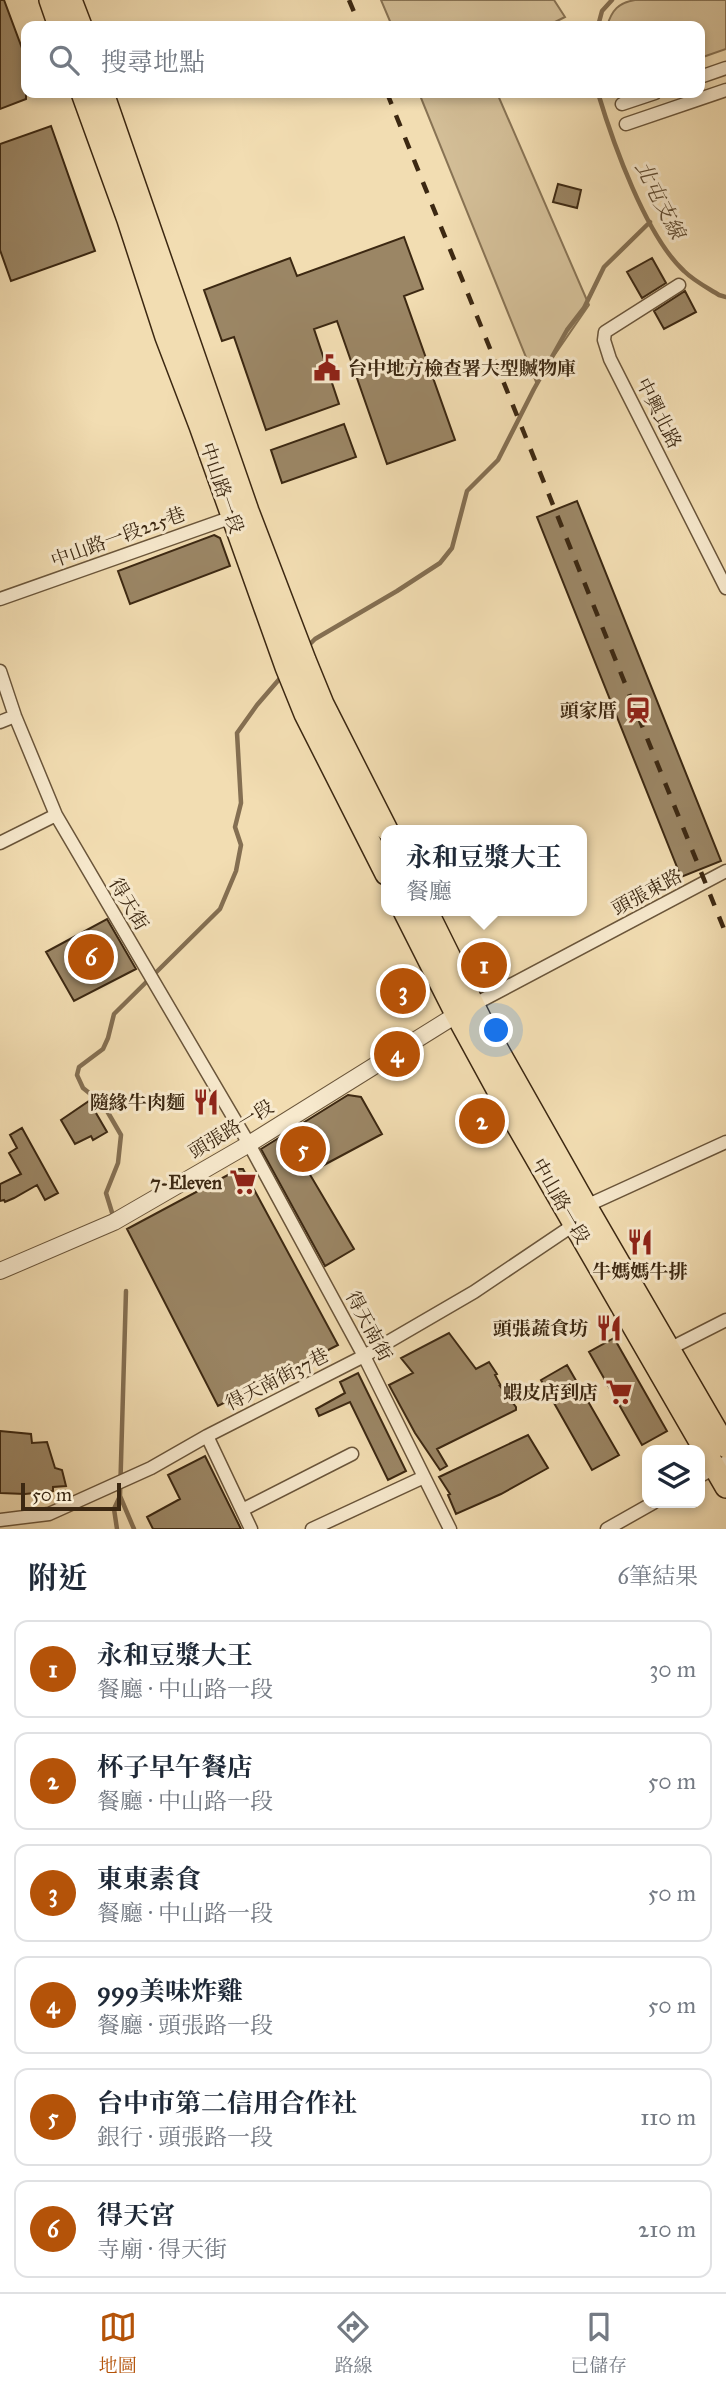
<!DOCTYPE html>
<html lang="zh-TW">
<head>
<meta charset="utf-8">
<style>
  body { margin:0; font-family:"IM FELL Great Primer","Noto Serif TC",serif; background:#f6f6f7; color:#1f2937 }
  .controls { position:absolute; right:21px; bottom:21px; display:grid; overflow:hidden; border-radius:14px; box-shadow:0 4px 10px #0003 }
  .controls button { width:63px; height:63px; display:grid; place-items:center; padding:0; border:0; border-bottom:2px solid #e0e1e3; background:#fff; color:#1f2937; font:35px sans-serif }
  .scale { position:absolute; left:21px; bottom:18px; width:100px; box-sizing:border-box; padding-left:7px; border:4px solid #3c2812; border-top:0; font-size:19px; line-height:24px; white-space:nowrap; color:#3c2812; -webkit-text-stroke:5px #f7e9cd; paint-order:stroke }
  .you { position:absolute; left:497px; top:1031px; width:24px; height:24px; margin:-18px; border:5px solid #fff; border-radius:50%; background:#1a73e8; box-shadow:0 0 0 10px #1a73e833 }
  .badge { display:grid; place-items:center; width:46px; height:46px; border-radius:50%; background:#b45309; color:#fff; font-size:23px; font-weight:700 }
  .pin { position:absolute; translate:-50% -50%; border:4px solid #fff; box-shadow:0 2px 7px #0006 }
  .popup { position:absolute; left:381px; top:825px; width:206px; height:91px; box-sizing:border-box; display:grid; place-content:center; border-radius:14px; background:#fff; filter:drop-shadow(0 2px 5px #0005); font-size:23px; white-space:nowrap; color:#747a83 }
  .popup b { font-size:26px; color:#1f2937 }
  .popup::after { content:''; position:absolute; left:50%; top:100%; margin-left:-14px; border:14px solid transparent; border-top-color:#fff }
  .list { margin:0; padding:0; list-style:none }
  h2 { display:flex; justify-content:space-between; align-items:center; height:91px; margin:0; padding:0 28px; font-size:30px }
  h2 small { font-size:23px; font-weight:400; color:#747a83 }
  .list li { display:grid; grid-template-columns:46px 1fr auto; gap:21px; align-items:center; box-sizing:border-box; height:98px; margin:0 14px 14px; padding:0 14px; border:2px solid #e0e1e3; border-radius:14px }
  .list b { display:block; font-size:26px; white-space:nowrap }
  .list p { margin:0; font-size:23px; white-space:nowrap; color:#747a83 }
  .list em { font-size:23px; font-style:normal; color:#747a83 }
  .icon { flex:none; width:38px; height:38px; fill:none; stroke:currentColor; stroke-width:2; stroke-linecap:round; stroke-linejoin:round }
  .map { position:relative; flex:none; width:726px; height:1529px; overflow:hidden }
  .search { position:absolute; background:#fff; box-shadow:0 4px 10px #0003; left:21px; right:21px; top:21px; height:77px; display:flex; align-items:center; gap:18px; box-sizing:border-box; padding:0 24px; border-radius:14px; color:#747a83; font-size:26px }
  .sheet { height:763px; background:#fff }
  nav { display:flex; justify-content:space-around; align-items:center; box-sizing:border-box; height:98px; border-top:2px solid #e0e1e3; background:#fff; font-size:19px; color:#747a83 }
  nav a { display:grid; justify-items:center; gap:4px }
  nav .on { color:#b45309 }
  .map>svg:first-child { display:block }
  .green { fill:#d3be97; stroke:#887354; stroke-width:2 }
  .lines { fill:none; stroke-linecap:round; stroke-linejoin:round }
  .stream { stroke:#846f52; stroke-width:4.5 }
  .building { fill:#9b8665; stroke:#3c2812; stroke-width:2 }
  .minor-casing { stroke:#6a553a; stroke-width:15 }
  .tertiary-casing { stroke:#6a553a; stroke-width:18 }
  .primary-casing { stroke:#3c2812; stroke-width:24 }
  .minor { stroke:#f7e9cd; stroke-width:12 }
  .tertiary { stroke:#f7e9cd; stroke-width:16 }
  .primary { stroke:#f2ddb2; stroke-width:21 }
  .rail { stroke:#3c2812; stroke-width:4.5; stroke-dasharray:12 12; stroke-linecap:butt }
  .labels { text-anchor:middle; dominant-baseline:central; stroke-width:6; stroke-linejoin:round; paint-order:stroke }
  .poi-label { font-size:19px; font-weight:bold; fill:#3c2812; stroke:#f7e9cd; text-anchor:end }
  .street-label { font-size:19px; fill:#3c2812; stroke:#f7e9cd }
  .water-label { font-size:21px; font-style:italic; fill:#604c32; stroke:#f7e9cd }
</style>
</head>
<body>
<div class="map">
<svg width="726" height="1529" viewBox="0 0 726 1529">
  <rect width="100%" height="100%" fill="#f2ddb2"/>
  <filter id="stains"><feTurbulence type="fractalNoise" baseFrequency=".00286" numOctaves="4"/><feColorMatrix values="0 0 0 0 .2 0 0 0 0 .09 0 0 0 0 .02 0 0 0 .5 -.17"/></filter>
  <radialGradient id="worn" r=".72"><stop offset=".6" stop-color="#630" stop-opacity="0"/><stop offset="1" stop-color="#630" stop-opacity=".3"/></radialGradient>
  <path class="green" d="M381 0H554L565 17 547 26H392Z
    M635 0H726V49L700 58V26H607C612 10 618 3 635 0Z
    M419 93H497L589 305 536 382Z"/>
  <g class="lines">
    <path class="stream" d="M598 26 602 11 612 0
      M598 93C613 143 646 236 684 271 694 281 708 288 719 295L726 297
      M306 648 315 639 397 591 440 563 452 548 467 491 498 460 534 389 567 330 584 308 604 267 650 222
      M114 1219 106 1193 118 1163 121 1135 103 1104 83 1088 77 1075 79 1067 103 1049 108 1038 114 1014 220 909 236 871 241 845 235 827 241 803 237 733 257 705 282 676
      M126 1291 120 1496 134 1529
      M117 1529 114 1509 120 1496"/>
  </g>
  <path class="building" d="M0 0H4L26 59V99L0 109Z
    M51 126 95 251 11 281 0 250V144Z
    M558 184 581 190 577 208 553 202Z
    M404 237 423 289 404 296 455 440 387 464 337 321 314 329 339 404 266 430 234 337 222 341 204 290 290 258 297 276Z
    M652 258 666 283 642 298 627 272Z
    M685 291 696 312 664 329 654 311Z
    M344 424 356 457 282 483 271 450Z
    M577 501 721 861 681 877 537 517Z
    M214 535 220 538 230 566 130 604 118 571Z
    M107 919 136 969 74 1001 46 952Z
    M348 1095 361 1097 382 1134 309 1173 354 1249 325 1266 261 1149Z
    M89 1101 107 1132 93 1140 91 1136 75 1144 61 1120Z
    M22 1128 58 1193 45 1200 37 1185 14 1198 5 1202 4 1200 0 1201V1184L21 1174 9 1153 17 1148 10 1135Z
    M239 1169H243L338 1345 218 1406 127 1229Z
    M449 1333 476 1369 489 1362 497 1374 495 1375 501 1386H500L516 1407V1410L437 1449 447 1466 440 1470 415 1433 389 1385 413 1373 401 1358Z
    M614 1338 667 1431 642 1445 589 1352Z
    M567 1365 619 1455 592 1470 541 1380Z
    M358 1373 406 1471 388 1480 350 1402 319 1416 316 1409 345 1393 340 1382Z
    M0 1431 31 1434 32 1443 47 1442 55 1468 62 1470 66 1486 53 1487V1491L25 1494 0 1493Z
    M528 1435 548 1468 501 1494 456 1514 448 1495 450 1494 439 1477Z
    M205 1456 241 1529H153L147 1517 180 1499 168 1475Z"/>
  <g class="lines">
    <g class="minor-casing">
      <path id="minor" d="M700 77 726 68
        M622 104 655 93
        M626 124 726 90
        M679 285 605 332 604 340 610 359 726 588
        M0 599 238 515
        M0 671 15 716 56 815 249 1144 364 1356 450 1529
        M0 722 15 716
        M0 843 56 815
        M473 1005 726 871
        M586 1206 726 1142
        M669 1349 726 1320
        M207 1436 251 1529
        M700 1476 726 1462
        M242 1510 352 1454
        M0 1520 49 1514 151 1468 207 1436 364 1356 474 1292 575 1224
        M312 1529 424 1477
        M607 1529 653 1503"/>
    </g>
    <g class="tertiary-casing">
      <path id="tertiary" d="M0 1271 114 1222 249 1144 464 1010"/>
    </g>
    <g class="primary-casing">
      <path id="primary" d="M50 0 59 26
        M71 0 81 26
        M82 93 128 220 166 337 200 426 286 667 305 714 386 874
        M103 93 248 511 305 660 323 704 387 830
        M404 911 456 1014 510 1113 726 1487
        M427 911 481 1020 586 1206 726 1447"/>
    </g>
    <use href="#minor" class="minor"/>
    <use href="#tertiary" class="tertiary"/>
    <use href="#primary" class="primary"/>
    <path class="rail" d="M349 0 360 26
      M387 93 726 934"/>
  </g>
  <defs>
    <g id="civic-bare" transform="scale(2.1)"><path d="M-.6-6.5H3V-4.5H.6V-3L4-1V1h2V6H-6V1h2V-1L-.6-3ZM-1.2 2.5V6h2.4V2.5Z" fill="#8f2418" stroke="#f7e9cd" stroke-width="2.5" paint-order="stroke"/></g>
    <g id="station-bare" transform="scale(2.1)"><path d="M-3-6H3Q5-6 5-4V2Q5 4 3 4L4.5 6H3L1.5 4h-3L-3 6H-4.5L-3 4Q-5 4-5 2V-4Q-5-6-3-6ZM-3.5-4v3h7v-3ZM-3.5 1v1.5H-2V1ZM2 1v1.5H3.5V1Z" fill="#8f2418" stroke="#f7e9cd" stroke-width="2.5" paint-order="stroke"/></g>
    <g id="restaurant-bare" transform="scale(2.1)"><path d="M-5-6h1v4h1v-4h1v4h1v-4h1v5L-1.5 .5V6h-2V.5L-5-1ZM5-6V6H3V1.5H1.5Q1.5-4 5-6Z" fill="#8f2418" stroke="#f7e9cd" stroke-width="2.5" paint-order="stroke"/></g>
    <g id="supermarket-bare" transform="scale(2.1)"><path d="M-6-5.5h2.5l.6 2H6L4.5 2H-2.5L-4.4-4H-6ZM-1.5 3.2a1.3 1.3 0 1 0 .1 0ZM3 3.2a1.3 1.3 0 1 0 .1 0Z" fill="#8f2418" stroke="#f7e9cd" stroke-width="2.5" paint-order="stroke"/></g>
  </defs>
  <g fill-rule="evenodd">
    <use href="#civic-bare" x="327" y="368"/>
    <use href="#station-bare" x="638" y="710"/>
    <use href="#restaurant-bare" x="206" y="1102"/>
    <use href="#supermarket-bare" x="243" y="1182"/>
    <use href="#restaurant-bare" x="640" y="1242"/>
    <use href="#restaurant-bare" x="609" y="1328"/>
    <use href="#supermarket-bare" x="619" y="1392"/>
  </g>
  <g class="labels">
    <g class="poi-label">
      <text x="348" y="368" text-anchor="start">台中地方檢查署大型贓物庫</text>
      <text x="617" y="710">頭家厝</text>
      <text x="185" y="1102">隨緣牛肉麵</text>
      <text x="222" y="1182">7-Eleven</text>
      <text x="640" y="1271" text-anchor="middle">牛媽媽牛排</text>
      <text x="588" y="1328">頭張蔬食坊</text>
      <text x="598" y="1392">蝦皮店到店</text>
    </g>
    <g class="street-label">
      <text transform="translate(659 413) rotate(63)">中興北路</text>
      <text transform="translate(222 488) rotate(71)">中山路一段</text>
      <text transform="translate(118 537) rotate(-20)">中山路一段225巷</text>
      <text transform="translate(647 892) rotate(-28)">頭張東路</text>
      <text transform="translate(129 904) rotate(59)">得天街</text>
      <text transform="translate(231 1129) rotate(-31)">頭張路一段</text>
      <text transform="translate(561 1201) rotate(60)">中山路一段</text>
      <text transform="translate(369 1326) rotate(62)">得天南街</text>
      <text transform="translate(277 1379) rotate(-27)">得天南街37巷</text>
    </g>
    <g class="water-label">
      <text transform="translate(660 200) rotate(63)">北屯支線</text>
    </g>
  </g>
  <rect width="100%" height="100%" filter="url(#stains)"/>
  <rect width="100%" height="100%" fill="url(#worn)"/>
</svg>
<div class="controls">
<button><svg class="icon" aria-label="layers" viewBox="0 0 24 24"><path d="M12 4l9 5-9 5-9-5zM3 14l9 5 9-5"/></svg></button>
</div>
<div class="scale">50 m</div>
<div class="you"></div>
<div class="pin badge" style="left:484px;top:965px">1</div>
<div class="popup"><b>永和豆漿大王</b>餐廳</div>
<div class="pin badge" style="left:482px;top:1121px">2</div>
<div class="pin badge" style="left:403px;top:991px">3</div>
<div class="pin badge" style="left:397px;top:1054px">4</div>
<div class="pin badge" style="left:303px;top:1149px">5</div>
<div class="pin badge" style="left:91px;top:957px">6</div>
<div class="search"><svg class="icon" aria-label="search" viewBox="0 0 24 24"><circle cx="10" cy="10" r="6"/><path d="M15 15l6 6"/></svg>搜尋地點</div>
</div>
<section class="sheet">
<h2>附近<small>6筆結果</small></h2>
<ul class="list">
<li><span class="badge">1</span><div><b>永和豆漿大王</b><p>餐廳 · 中山路一段</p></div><em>30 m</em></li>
<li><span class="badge">2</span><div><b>杯子早午餐店</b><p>餐廳 · 中山路一段</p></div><em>50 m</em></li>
<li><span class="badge">3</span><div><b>東東素食</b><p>餐廳 · 中山路一段</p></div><em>50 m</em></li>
<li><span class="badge">4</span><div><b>999美味炸雞</b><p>餐廳 · 頭張路一段</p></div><em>50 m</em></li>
<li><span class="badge">5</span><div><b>台中市第二信用合作社</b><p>銀行 · 頭張路一段</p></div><em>110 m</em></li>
<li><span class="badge">6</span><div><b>得天宮</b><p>寺廟 · 得天街</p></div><em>210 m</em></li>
</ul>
</section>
<nav>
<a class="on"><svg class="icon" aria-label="map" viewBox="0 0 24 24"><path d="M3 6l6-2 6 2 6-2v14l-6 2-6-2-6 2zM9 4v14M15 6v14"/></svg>地圖</a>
<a><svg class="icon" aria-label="directions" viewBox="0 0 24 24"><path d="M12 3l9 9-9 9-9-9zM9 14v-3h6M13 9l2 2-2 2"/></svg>路線</a>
<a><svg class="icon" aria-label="saved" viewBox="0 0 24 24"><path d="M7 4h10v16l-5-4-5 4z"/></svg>已儲存</a>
</nav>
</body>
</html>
